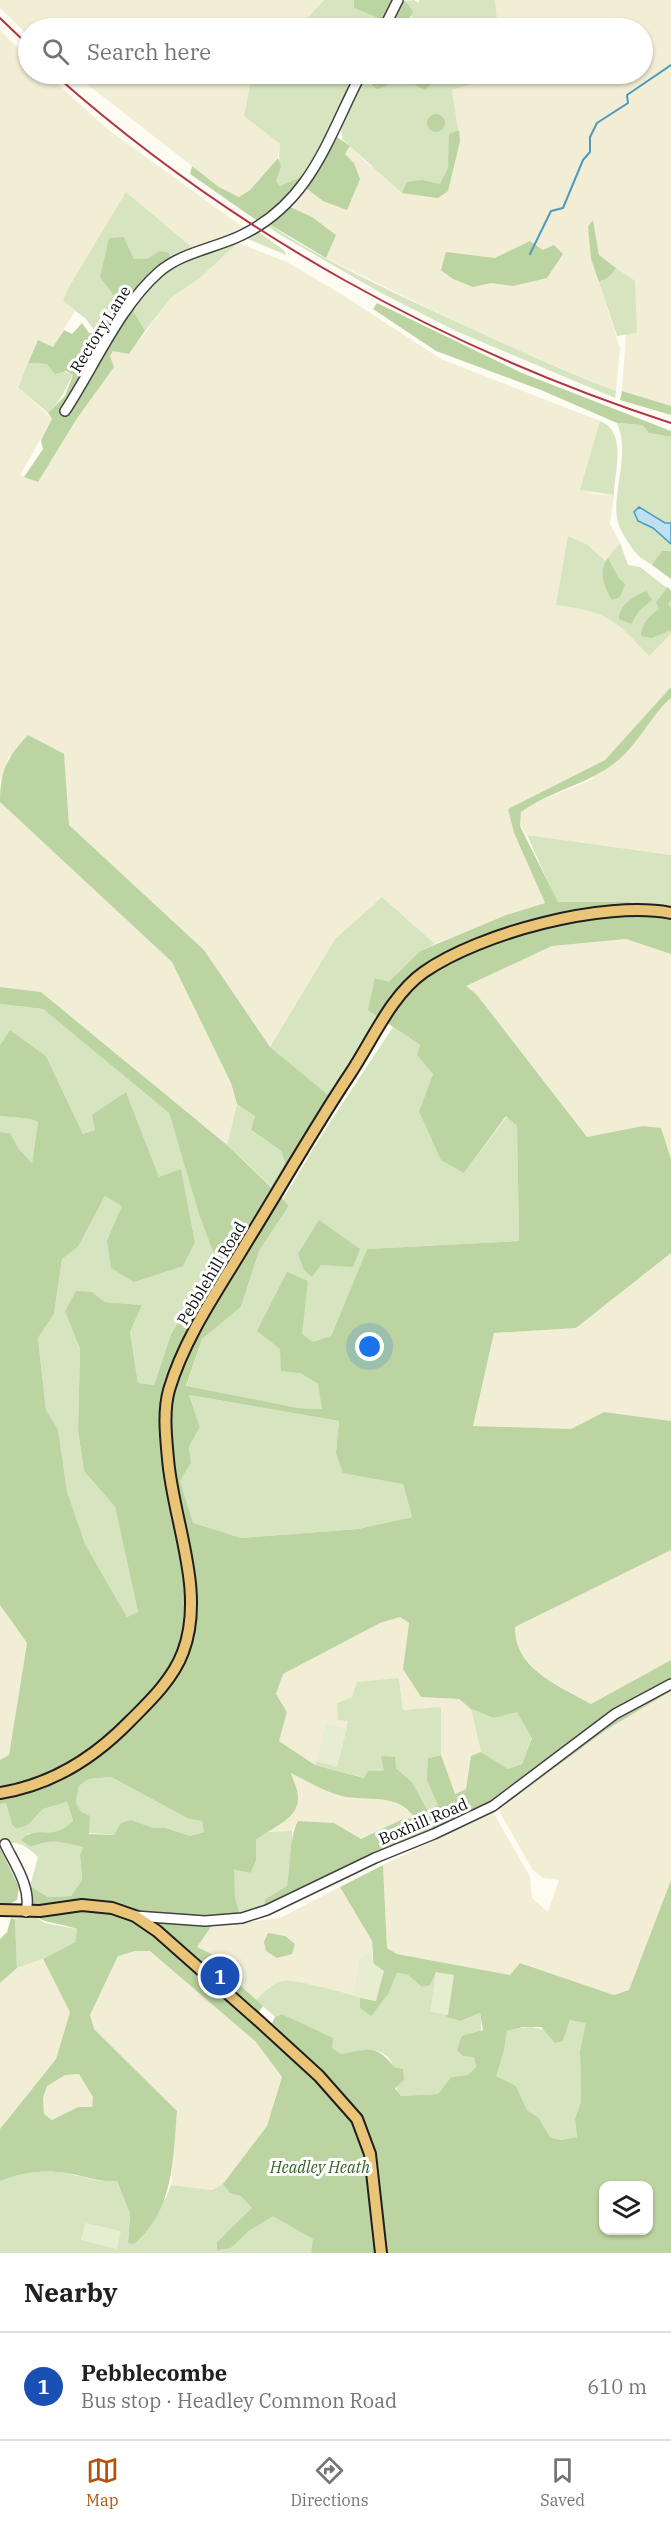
<!DOCTYPE html>
<html lang="en">
<head>
<meta charset="utf-8">
<style>
  body { margin:0; font-family:"IBM Plex Serif",serif; background:#f6f6f6; color:#202124 }
  .controls { position:absolute; right:18px; bottom:18px; display:grid; overflow:hidden; border-radius:12px; box-shadow:0 2px 4px #0004 }
  .controls button { width:54px; height:54px; display:grid; place-items:center; padding:0; border:0; border-bottom:2px solid #e0e0e0; background:#fff; color:#202124; font:30px sans-serif }
  .you { position:absolute; left:370px; top:1347px; width:21px; height:21px; margin:-15px; border:4px solid #fff; border-radius:50%; background:#1a73e8; box-shadow:0 0 0 9px #1a73e833 }
  .badge { display:grid; place-items:center; width:39px; height:39px; border-radius:50%; background:#b45309; color:#fff; font-size:20px; font-weight:700 }
  .pin { position:absolute; translate:-50% -50%; border:3px solid #fff; box-shadow:0 2px 6px #0006 }
  .list { margin:0; padding:0; list-style:none }
  h2 { display:flex; justify-content:space-between; align-items:center; height:78px; margin:0; padding:0 24px; font-size:26px }
  h2 small { font-size:20px; font-weight:400; color:#757577 }
  .list li { display:grid; grid-template-columns:39px 1fr auto; gap:18px; align-items:center; box-sizing:border-box; height:108px; padding:0 24px; border-top:2px solid #e0e0e0 }
  .list b { display:block; font-size:22px; white-space:nowrap }
  .list p { margin:0; font-size:20px; white-space:nowrap; color:#757577 }
  .list em { font-size:20px; font-style:normal; color:#757577 }
  .icon { flex:none; width:33px; height:33px; fill:none; stroke:currentColor; stroke-width:2; stroke-linecap:round; stroke-linejoin:round }
  .map { position:relative; flex:none; width:671px; height:2253px; overflow:hidden }
  .search { position:absolute; background:#fff; box-shadow:0 2px 4px #0004; left:18px; right:18px; top:18px; height:66px; display:flex; align-items:center; gap:15px; box-sizing:border-box; padding:0 21px; border-radius:33px; color:#757577; font-size:22px }
  .sheet { height:186px; background:#fff }
  nav { display:flex; justify-content:space-around; align-items:center; box-sizing:border-box; height:84px; border-top:2px solid #e0e0e0; background:#fff; font-size:16px; color:#757577 }
  nav a { display:grid; justify-items:center; gap:3px }
  nav .on { color:#b45309 }
  .map>svg:first-child { display:block }
  .farmland { fill:#f2edd5 }
  .green { fill:#d6e5c0; fill-rule:evenodd }
  .forest { fill:#bcd4a1; fill-rule:evenodd }
  .pitch { fill:#e6edd0 }
  .water { fill:#bde1f0; stroke:#4c9abf; stroke-width:1.5 }
  .lines { fill:none; stroke-linecap:round; stroke-linejoin:round }
  .stream { stroke:#4c9abf; stroke-width:2 }
  .minor-casing { stroke:#424242; stroke-width:12 }
  .major-casing { stroke:#202020; stroke-width:14 }
  .minor { stroke:#fff; stroke-width:9 }
  .major { stroke:#eac577; stroke-width:10 }
  .rail { stroke:#b13645; stroke-width:2 }
  .labels { text-anchor:middle; dominant-baseline:central; stroke-width:6; stroke-linejoin:round; paint-order:stroke }
  .street-label { font-size:16px; fill:#0f0f0f; stroke:#fff }
  .park-label { font-size:16px; font-style:italic; fill:#376126; stroke:#fff }
</style>
</head>
<body>
<div class="map">
<svg width="671" height="2253" viewBox="0 0 671 2253">
  <rect width="100%" height="100%" fill="#fefbf3"/>
  <path class="farmland" d="M0 0H324L298 28H28V35L0 8Z
    M495 0H671V406L622 391 626 334 637 333 599 255 593 220 588 226 597 276 620 348 616 391 495 341 326 258 335 235 292 208 307 189 323 201 354 163 345 154 350 146 369 165 438 198 448 191 460 141 452 90 507 74H642V28H498Z
    M0 30 28 58V74H46L110 131 244 228 195 250 126 193 67 290 63 301 75 311 53 347 38 340 18 386 52 419 20 475 38 482 76 420 114 367 110 356 114 350 129 354 171 298 201 277 238 243 287 262 343 295 441 359 600 421 581 490 597 494 614 495 610 524 620 543 605 561 588 545 590 609 605 615 630 635 649 655 671 634V687L605 760 508 809 514 833 545 903 506 915 435 944 382 897 335 939 270 1047 204 950 69 825 63 754 9 756 0 782Z
    M74 74H252L244 116 280 144 278 158 250 190 239 197 219 187Z
    M671 698V855L527 835 520 826 521 812 532 804 591 780Z
    M0 801 172 962 231 1083 237 1104 227 1145 41 992 0 987Z
    M626 939 671 954V1159L661 1128 643 1126 587 1137 477 995 465 986 552 946Z
    M671 1253V1421L604 1412 571 1429 473 1427 494 1333 576 1328Z
    M671 1550V1660L591 1704 539 1675 515 1645V1627Z
    M0 1605 27 1643 9 1755 0 1760Z
    M400 1617 409 1623 403 1669 421 1697 459 1699 471 1709 481 1752 471 1757 466 1789 454 1794 441 1755V1708L403 1710 399 1678 337 1703 348 1720 347 1728 326 1723 315 1765 279 1741 287 1712 276 1694 283 1674 380 1623Z
    M671 1691V1880L629 1990 614 1995 521 1963 510 1975 397 1954 387 1948 383 1865 493 1812 530 1877 532 1898 548 1912 559 1880 543 1878 532 1869 498 1809 606 1730Z
    M290 1773 342 1796 389 1799 410 1811 415 1818 361 1839 334 1823 298 1821 292 1831 266 1832 282 1824 298 1794Z
    M340 1887 372 1941V1951L359 1957 353 1996 328 1991 271 1986 256 2000 230 1977 229 1963 197 1947 211 1927 280 1918Z
    M135 1951H150L180 1975 256 2042 282 2077 267 2126 223 2184 212 2190 171 2185 177 2111 94 2029 90 2015 118 1956Z
    M43 1959 70 2011 56 2059 0 2129V1983L17 1968Z
    M79 2074 93 2097 92 2107H78L53 2120 44 2114 43 2098 47 2085 65 2075Z"/>
  <path class="green" d="M324 0H354V8L385 21 381 28H298Z
    M414 0 418 3 420 0H495L498 28H419L402 1Z
    M252 74H358L315 164 308 166 303 176 280 186 276 181C281 167 278 159 280 144L244 116Z
    M386 74H438L439 78H449L448 74H507L452 90 460 141 448 191 438 198 402 193 343 140 340 127 365 79 370 85 390 76Z
    M126 192 195 250 170 260 134 259 124 237 114 306 97 334 86 319 63 301 67 290Z
    M269 224C316 256 367 280 418 304 484 335 549 365 616 391L615 398 458 332 381 293 277 233 266 225Z
    M256 230 285 251 286 255 248 239 247 235Z
    M232 242 238 243 201 277 171 298 145 331 134 312C145 274 198 255 232 242Z
    M616 268 635 281 637 333 617 336 599 282 609 277Z
    M28 363 47 364 73 375C63 392 63 398 48 413L18 387Z
    M600 421C628 432 614 472 614 495L580 490Z
    M617 423 642 425 649 433 671 437V579C663 570 651 565 641 558 634 552 626 540 622 532 605 502 633 460 617 423Z
    M568 536 588 545 605 561 620 543 628 565 640 567 671 591V634L649 656C615 619 606 611 556 605Z
    M527 835 671 855V909L629 902H557Z
    M382 897 435 944 420 951 389 983 376 978 380 1019 331 1097 270 1047 335 939Z
    M0 1004 43 1009 169 1113 199 1213 216 1260 171 1334 154 1385 138 1383 130 1332 142 1305 105 1302 92 1292 65 1310 80 1349 78 1431 84 1471 115 1507 138 1612 127 1617 85 1544 67 1491 58 1429 46 1410 38 1338 54 1314 62 1259 78 1247 105 1196 123 1205 107 1240 195 1242 181 1170 159 1178 126 1092 95 1130 83 1134 46 1056 10 1030 0 1045Z
    M393 1027 420 1045 418 1055 433 1074 419 1111 464 1173 507 1116 517 1126 519 1241 367 1249 331 1336 300 1373 318 1384 323 1409 298 1408 186 1387 202 1339 241 1307 259 1251 289 1206 283 1199 321 1136Z
    M237 1104 255 1115 252 1131 281 1151 285 1163 272 1187 227 1145Z
    M0 1116 32 1119 38 1122 32 1163 19 1149 10 1133 0 1132Z
    M189 1395 339 1421 336 1453 403 1484 412 1517 358 1529 241 1538 193 1524 180 1481 191 1463 189 1447 200 1427Z
    M399 1678 403 1710 441 1707V1755L428 1758 439 1805 428 1811 412 1782 396 1768 365 1778 315 1765 316 1761 337 1766 348 1721 338 1720 337 1703 352 1697 357 1682Z
    M471 1709 494 1718 517 1711 532 1737 522 1764 508 1769 481 1752Z
    M111 1777 189 1819 202 1821 204 1832 190 1836 166 1828H153L132 1820 114 1835 88 1833 76 1802 79 1786 89 1779Z
    M67 1802 73 1822C56 1839 47 1829 27 1834L31 1847C49 1838 64 1842 83 1846L80 1854 82 1880 71 1896 48 1897 30 1886 38 1857C25 1845 18 1839 0 1846V1804L6 1803 12 1825 17 1829 28 1825 43 1809Z
    M292 1831V1860L287 1886 265 1899 264 1906 240 1915 235 1897 233 1870 251 1873 256 1860V1840L266 1832Z
    M34 1916 45 1923 77 1929 75 1942 43 1959 17 1968 15 1919Z
    M384 1971 408 1975 422 1987 430 1984 436 1972 462 2021 480 2013C485 2038 472 2046 476 2067L469 2075 451 2077 438 2094 401 2096C393 2086 397 2080 394 2069 387 2042 359 2051 341 2054L332 2049V2038L282 2014 275 2017 256 2000C263 1993 272 1983 283 1981 295 1978 358 1997 375 2001Z
    M570 2019 587 2023 580 2051 581 2101 575 2119 577 2137 561 2140 550 2137 539 2118 527 2110 516 2086 495 2076 504 2051 507 2031C534 2024 541 2027 563 2041Z
    M312 2062 388 2139 671 2151V2253H0V2181C22 2173 42 2169 65 2173 82 2176 100 2183 117 2181L130 2214 128 2242 166 2198 171 2185 212 2190 223 2184 267 2126 279 2089 297 2084ZM604 2186H648V2230H604ZM272 2216 249 2231 231 2248 217 2242 226 2233Z"/>
  <path class="forest" d="M354 0H402L408 4 413 12 410 17 419 28H388L390 23 354 8Z
    M365 74H386L391 76 387 86 377 89 363 77Z
    M412 74H427L431 84 425 90 410 82Z
    M427 123a9 9 0 1 1 18 0a9 9 0 1 1-18 0Z
    M459 130 460 141 448 191 438 198 402 193 407 182 422 180 440 184 448 168 449 134Z
    M337 137 350 146 345 154 354 163 360 179 347 210 323 201 307 189 333 139Z
    M278 158 281 166 276 181 280 186 303 176 308 166 314 164 294 194 259 222 190 174 192 166 219 187 239 197 250 190Z
    M288 206 312 217 336 235 326 258 269 224Z
    M593 220 599 255 616 268 609 277 599 282 591 259 588 226Z
    M124 237 134 259H147L160 251 169 253 172 270C156 282 140 292 134 312L145 331 129 354 113 351 110 356 114 367 76 420 38 482 24 477 43 449 41 440 52 419 48 413 65 396 73 375 66 371 55 374 47 364 28 363 38 340 53 347 64 330 72 334 82 323 89 333H97L114 306 115 297 100 277 109 238Z
    M530 241 543 250 554 245 563 254 547 278 513 286 491 283 473 287 453 279 441 270 446 252 495 258Z
    M377 303 522 373 671 431V437L649 433 642 425 617 423 541 390 436 351 373 309Z
    M622 391 671 406V415L620 400Z
    M662 551H671V579L652 565Z
    M608 558 618 577 625 584 620 597 612 600C604 587 598 571 608 558Z
    M668 587 671 591V601L668 604 671 608V630L652 638 641 636C642 623 649 616 659 609L656 602Z
    M646 591 652 600 639 611 631 624 619 619C619 605 634 596 646 591Z
    M671 687V698C650 716 638 745 616 762 587 785 550 791 521 812L520 826 558 902H629L671 909V954L626 939 552 946 466 986 477 995 587 1137 643 1126 661 1128 671 1159V1253L576 1328 494 1333 473 1426 571 1429 604 1412 671 1421V1550L515 1627C514 1669 559 1686 591 1704L671 1660V1691L606 1730 503 1806 427 1843 423 1836 264 1906 265 1899 287 1886C291 1867 289 1836 298 1821L334 1823 361 1839 403 1819 415 1818C397 1792 369 1802 342 1796 325 1792 307 1781 291 1773 293 1781 298 1789 298 1797 299 1820 271 1827 256 1840V1860L251 1873 234 1870 235 1897 240 1915 207 1917 211 1927 197 1947 230 1963 231 1977 263 2006 252 2022C283 2052 346 2095 360 2134 374 2171 372 2215 375 2253H311L313 2239 273 2216 249 2231 231 2248 217 2250V2242L252 2208 241 2196 230 2193 223 2184 267 2126 282 2077 256 2042 150 1951H135L118 1956 90 2015 94 2029 177 2111C173 2160 174 2210 134 2244L128 2243 130 2214 117 2181C100 2183 82 2175 65 2173 42 2169 22 2173 0 2181V2129L56 2059 70 2012 43 1959 75 1942 77 1929C48 1919 24 1927 30 1886L48 1897 71 1896 82 1880 80 1854 83 1847C64 1842 49 1838 31 1847L21 1840C38 1823 52 1843 73 1821L67 1802 43 1809 28 1825 17 1829 12 1825 6 1803 0 1804V1797L40 1788 79 1768 0 1789V1760L9 1755 27 1643 0 1605V1132L10 1133 19 1149 32 1163 38 1122 31 1119 0 1116V1045L10 1030 46 1056 83 1134 95 1130 92 1115 126 1092 159 1177 181 1169 195 1242 183 1266 134 1282 111 1268 107 1240 122 1206 105 1196 78 1247 62 1259 54 1314 38 1338 46 1410 58 1429 67 1491 85 1544 127 1617 138 1612 115 1507 84 1471 78 1431 80 1349 65 1311 76 1291 92 1292 105 1302 142 1305 130 1332 138 1383 154 1385 171 1334 216 1260 199 1214 169 1113 43 1009 0 1004V987L41 992 227 1145 271 1187 285 1163 281 1151 251 1130 255 1116 237 1104 231 1083 172 962 0 802C0 770 7 758 28 735L64 754 69 825 204 950 270 1047 331 1097 276 1191 289 1206 259 1251 241 1307 202 1339 186 1386 298 1408 322 1409 318 1384 300 1373 281 1371 280 1349 257 1331 287 1272 308 1281 302 1334 313 1342 331 1336 367 1249 519 1241 517 1126 506 1116 464 1173 441 1160 419 1111 433 1074 417 1055 420 1045 368 1010 375 978 389 982 420 951 506 915 545 903 514 833 508 809 605 760ZM189 1395 339 1421 336 1453 343 1473 403 1484 412 1517 358 1529 241 1538 193 1523 180 1481 191 1463 189 1447 200 1427ZM400 1617 409 1623 403 1669 421 1697 459 1699 471 1709 494 1718 517 1712 532 1738 522 1764 508 1769 481 1752 471 1756 466 1789 455 1794 441 1755 428 1758 427 1780 438 1805 428 1811 412 1782 396 1768 395 1757 381 1756 384 1771H368L364 1778 315 1765 279 1741 287 1712 276 1694 283 1674 380 1623ZM111 1777 189 1819 202 1821 204 1832 190 1836 166 1828H153L132 1820 121 1823 114 1835 89 1834 90 1816 81 1812 76 1802 79 1786 89 1779ZM79 2074 93 2097 92 2107H78L52 2120 44 2114 43 2098 47 2086 65 2075Z
    M319 1220 360 1249 353 1267 321 1265 312 1277 304 1270 298 1254Z
    M0 1848 19 1887 17 1900 6 1906 0 1905Z
    M383 1865 387 1948 397 1954 510 1975 520 1963 614 1995 629 1990 671 1880V2253H384L361 2114 272 2023 275 2017 282 2014 333 2038 332 2048 341 2054C366 2050 376 2043 394 2067L403 2069 404 2080 395 2088 401 2096 438 2094 451 2077 468 2075 476 2067 474 2057 463 2056 457 2050 462 2036 483 2030 480 2013 461 2021 447 2017 436 1972 430 1985 422 1987 408 1975 397 1973 388 1994 371 2016 360 2008V1998L376 2001 372 1941 340 1887ZM570 2020 586 2023 580 2051 581 2101 575 2119 577 2137 561 2140 550 2137 539 2118 527 2110 516 2086 496 2076 504 2051 507 2031 523 2027H541L555 2043 563 2041ZM604 2186H648V2230H604Z
    M11 1918 15 1919 17 1968 0 1983V1939L7 1932Z
    M268 1933 285 1936 295 1944 292 1954 277 1958 266 1951 264 1942Z"/>
  <path class="pitch" d="M326 1723 347 1728 337 1767 316 1761Z
    M372 1951 373 1963 384 1971 376 2001 353 1996 359 1957Z
    M436 1972 454 1975 448 2015 430 2012Z
    M85 2223 121 2231 117 2249 81 2240Z"/>
  <path class="water" d="M639 507 665 523H671V544L653 528 638 521 634 512Z"/>
  <g class="lines">
    <path class="stream" d="M530 254 551 211 563 208 583 160 590 152V137L597 123 628 103 627 95 671 65"/>
    <g class="minor-casing">
      <path id="minor" d="M384 28 398 0
        M65 411C94 367 120 306 159 272 182 252 216 248 242 235 312 201 328 137 361 74
        M5 1844C15 1865 32 1888 26 1912
        M135 1916 205 1921 242 1918 267 1910 375 1858 434 1834 493 1806 615 1714 671 1684"/>
    </g>
    <g class="major-casing">
      <path id="major" d="M0 1793C51 1785 94 1758 130 1721 150 1701 173 1679 183 1652 206 1591 173 1521 168 1459 166 1437 163 1412 169 1390 185 1336 219 1289 248 1240 282 1185 314 1128 350 1074 372 1041 391 995 424 972 480 933 604 900 671 913
        M0 1910 40 1911 82 1905 112 1908 135 1916 157 1931 260 2022 319 2076 357 2119 370 2154 381 2253"/>
    </g>
    <use href="#minor" class="minor"/>
    <use href="#major" class="major"/>
    <path class="rail" d="M0 18 28 45
      M54 74C232 232 444 349 671 423"/>
  </g>
  <g class="labels">
    <g class="street-label">
      <text transform="translate(100 329) rotate(-58)">Rectory Lane</text>
      <text transform="translate(211 1273) rotate(-59)">Pebblehill Road</text>
      <text transform="translate(423 1821) rotate(-23)">Boxhill Road</text>
    </g>
    <g class="park-label">
      <text x="320" y="2167">Headley Heath</text>
    </g>
  </g>
</svg>
<div class="controls">
<button><svg class="icon" aria-label="layers" viewBox="0 0 24 24"><path d="M12 4l9 5-9 5-9-5zM3 14l9 5 9-5"/></svg></button>
</div>
<div class="you"></div>
<div class="pin badge" style="left:220px;top:1976px;background:#1a4fb4">1</div>
<div class="search"><svg class="icon" aria-label="search" viewBox="0 0 24 24"><circle cx="10" cy="10" r="6"/><path d="M15 15l6 6"/></svg>Search here</div>
</div>
<section class="sheet">
<h2>Nearby<small></small></h2>
<ul class="list">
<li><span class="badge" style="background:#1a4fb4">1</span><div><b>Pebblecombe</b><p>Bus stop · Headley Common Road</p></div><em>610 m</em></li>
</ul>
</section>
<nav>
<a class="on"><svg class="icon" aria-label="map" viewBox="0 0 24 24"><path d="M3 6l6-2 6 2 6-2v14l-6 2-6-2-6 2zM9 4v14M15 6v14"/></svg>Map</a>
<a><svg class="icon" aria-label="directions" viewBox="0 0 24 24"><path d="M12 3l9 9-9 9-9-9zM9 14v-3h6M13 9l2 2-2 2"/></svg>Directions</a>
<a><svg class="icon" aria-label="saved" viewBox="0 0 24 24"><path d="M7 4h10v16l-5-4-5 4z"/></svg>Saved</a>
</nav>
</body>
</html>
